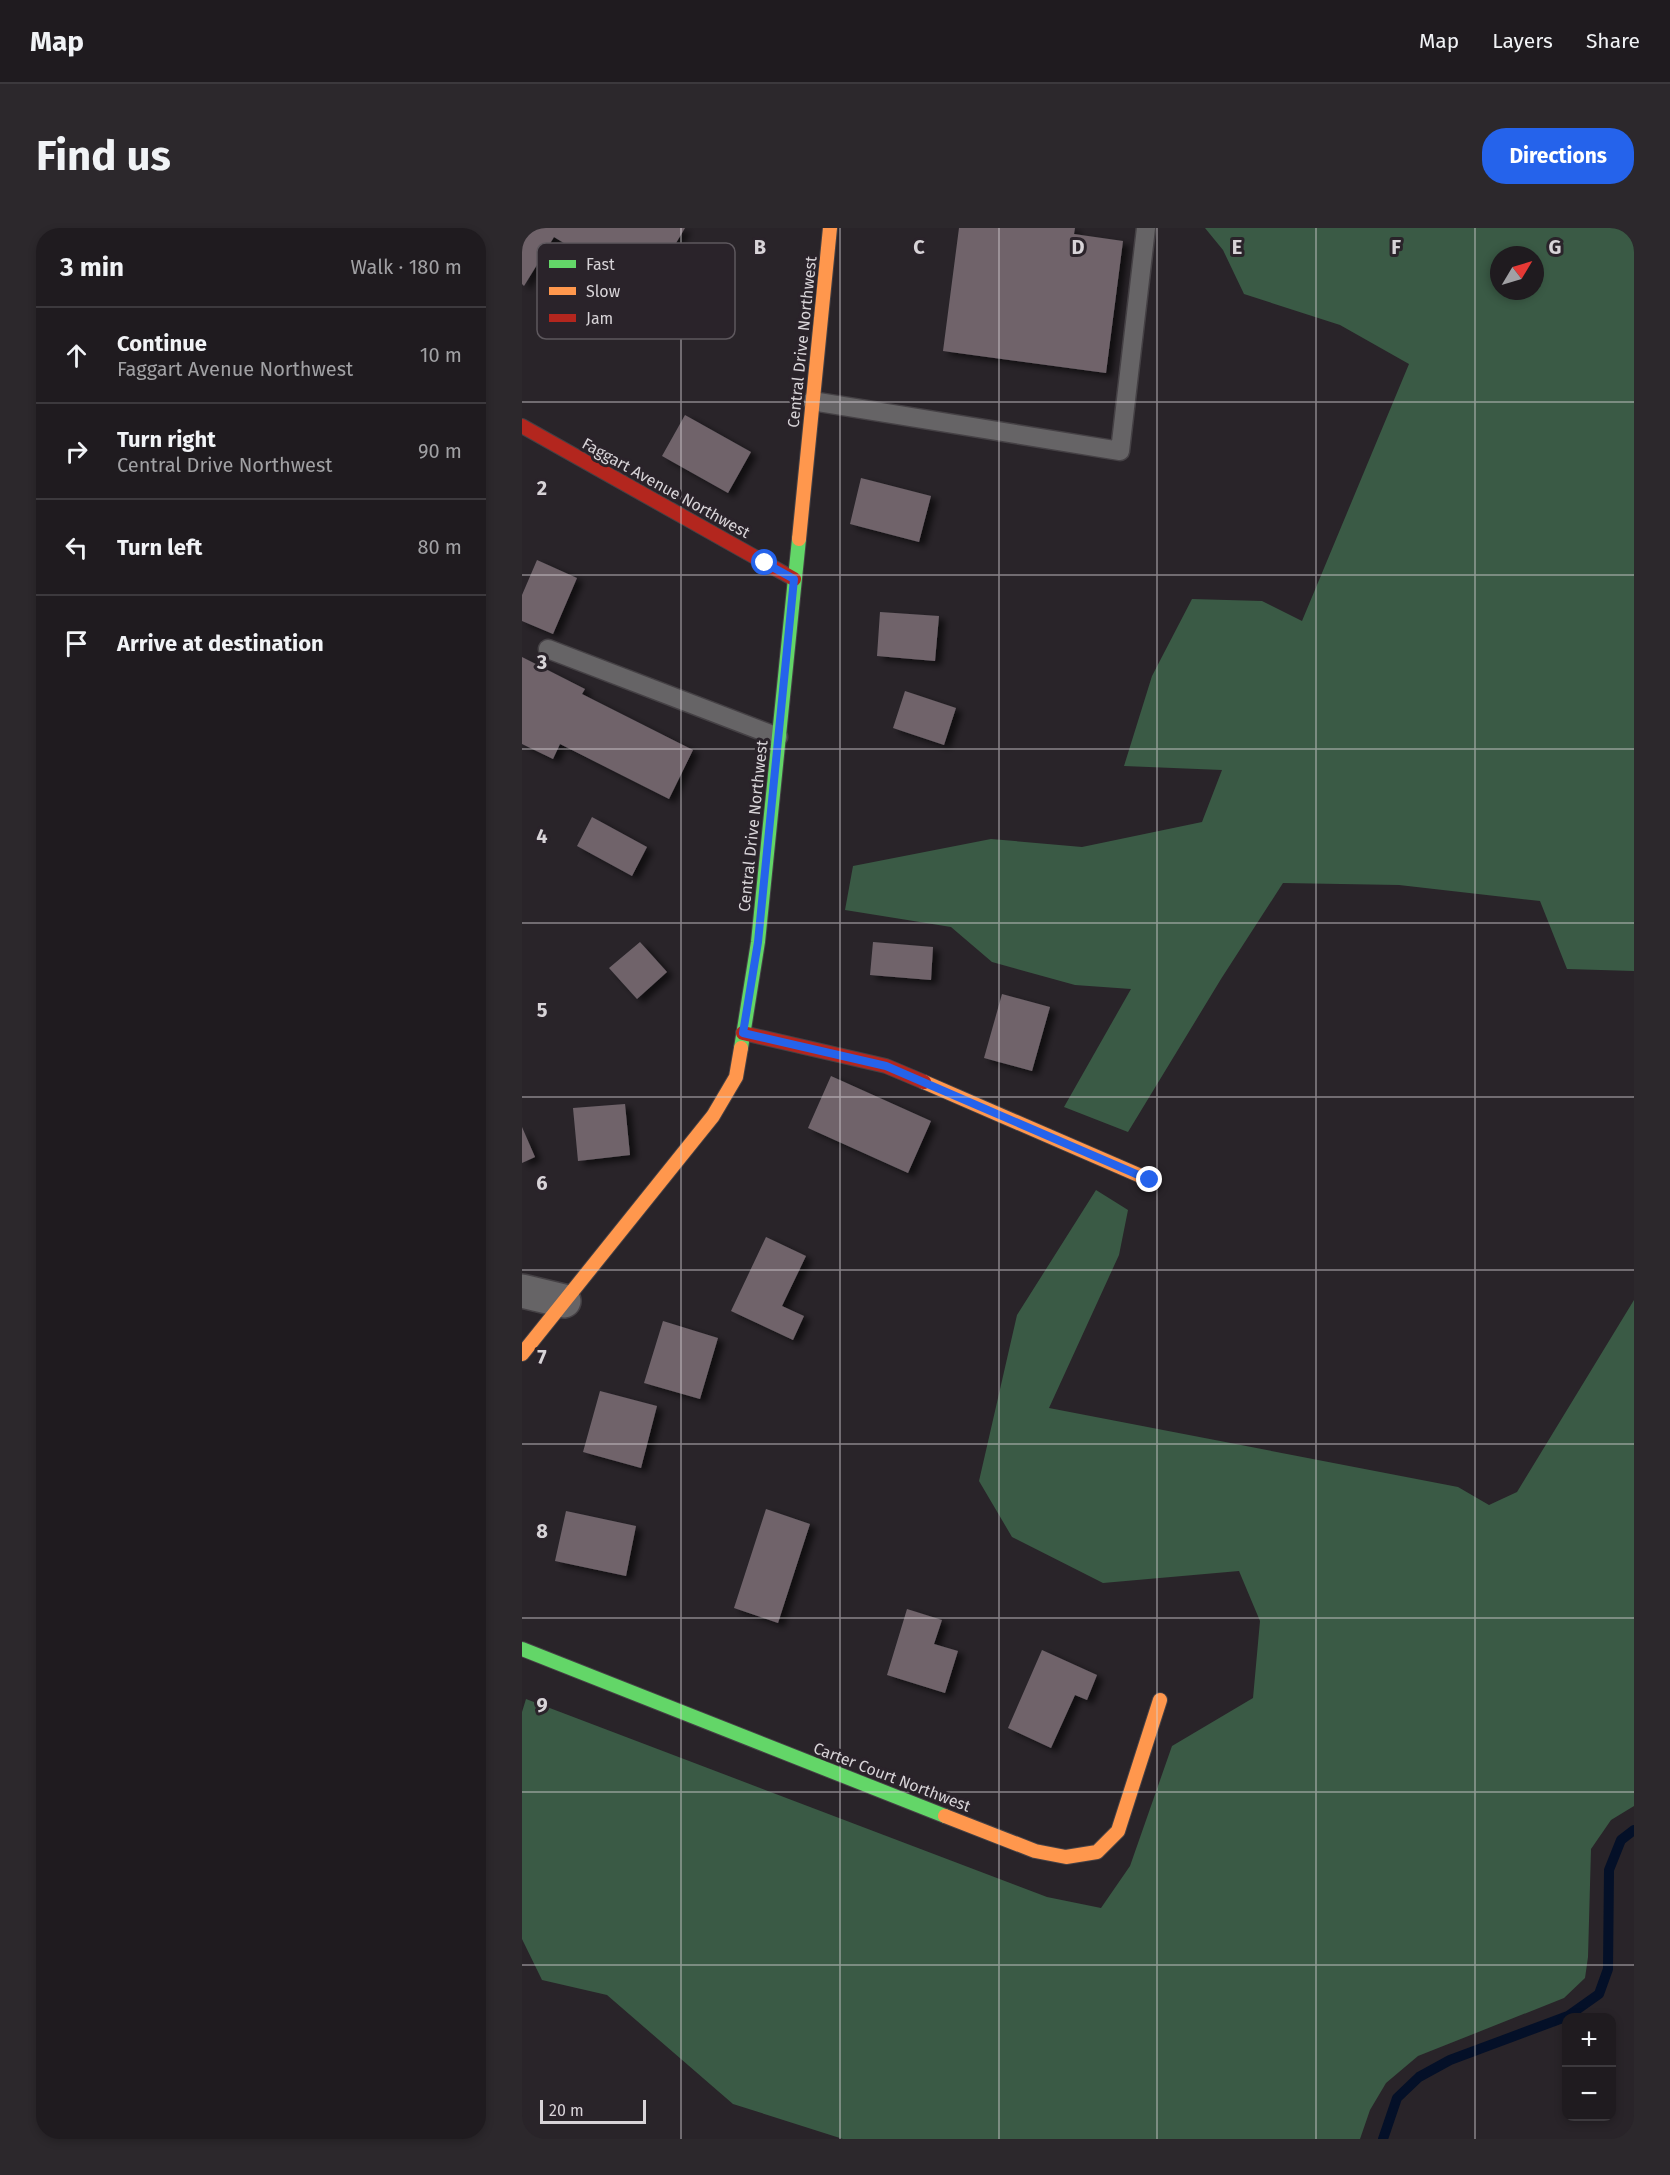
<!DOCTYPE html>
<html lang="en">
<head>
<meta charset="utf-8">
<style>
  body { margin:0; font-family:"Fira Sans",sans-serif; background:#2c282c; color:#f1f3f6 }
  .controls { position:absolute; right:18px; bottom:18px; display:grid; overflow:hidden; border-radius:12px; box-shadow:0 3px 9px #0003 }
  .controls button { width:54px; height:54px; display:grid; place-items:center; padding:0; border:0; border-bottom:2px solid #3c393d; background:#1f1b1f; color:#f1f3f6; font:30px sans-serif }
  .compass { position:absolute; left:968px; top:18px; width:54px; height:54px; border-radius:50%; background:#1f1b1f; box-shadow:0 3px 9px #0003; rotate:52deg }
  .scale { position:absolute; left:18px; bottom:15px; width:106px; box-sizing:border-box; padding-left:6px; border:3px solid #d8d4d8; border-top:0; font-size:16px; line-height:21px; white-space:nowrap; color:#d8d4d8; -webkit-text-stroke:4px #2a232a; paint-order:stroke }
  .stop { position:absolute; width:18px; height:18px; margin:-14px; border:4px solid #2563eb; border-radius:50%; background:#fff }
  .stop.end { background:#2563eb; border-color:#fff; box-shadow:0 2px 6px #0008 }
  .list { margin:0; padding:0; list-style:none }
  h2 { display:flex; justify-content:space-between; align-items:center; height:78px; margin:0; padding:0 24px; font-size:26px }
  h2 small { font-size:20px; font-weight:400; color:#a1a1a4 }
  .list li { display:grid; grid-template-columns:39px 1fr auto; gap:18px; align-items:center; box-sizing:border-box; height:96px; padding:0 24px; border-top:2px solid #3c393d }
  .list b { display:block; font-size:22px; white-space:nowrap }
  .list p { margin:0; font-size:20px; white-space:nowrap; color:#a1a1a4 }
  .list em { font-size:20px; font-style:normal; color:#a1a1a4 }
  .icon { flex:none; width:33px; height:33px; fill:none; stroke:currentColor; stroke-width:2; stroke-linecap:round; stroke-linejoin:round }
  .map { position:relative; flex:none; width:1112px; height:1911px; overflow:hidden; border-radius:24px }
  header { display:flex; align-items:center; gap:36px; box-sizing:border-box; height:84px; padding:0 30px; background:#1f1b1f; border-bottom:2px solid #3c393d }
  header strong { font-size:28px }
  nav { display:flex; gap:33px; margin-inline-start:auto; font-size:21px }
  .intro { display:flex; align-items:center; justify-content:space-between; box-sizing:border-box; height:144px; padding:0 36px }
  h1 { margin:0; font-size:42px }
  .button { padding:15px 27px; border-radius:24px; background:#2563eb; color:#fff; font-size:21px; font-weight:700 }
  main { display:flex; gap:36px; padding:0 36px }
  aside { flex:1; background:#1f1b1f; border-radius:24px; box-shadow:0 3px 9px #0003 }
  .map>svg:first-child { display:block }
  .forest { fill:#3a5a45; fill-rule:evenodd }
  .lines { fill:none; stroke-linecap:round; stroke-linejoin:round }
  .stream { stroke:#041028; stroke-width:10 }
  .building { fill:#6f646b; filter:url(#shadow) }
  .lane-casing { stroke:#454145; stroke-width:21 }
  .street-casing { stroke:#454145; stroke-width:36 }
  .fast-casing { stroke:#454145; stroke-width:16 }
  .slow-casing { stroke:#454145; stroke-width:16 }
  .jam-casing { stroke:#454145; stroke-width:16 }
  .lane { stroke:#666466; stroke-width:18 }
  .street { stroke:#666466; stroke-width:33 }
  .fast { stroke:#63d668; stroke-width:14 }
  .slow { stroke:#ff974d; stroke-width:14 }
  .jam { stroke:#b3261e; stroke-width:14 }
  .route { stroke:#2563eb; stroke-width:8 }
  .grid { fill:none; stroke:#d8d4d8; stroke-width:1.5; stroke-opacity:0.55 }
  .labels { text-anchor:middle; dominant-baseline:central; stroke-width:6; stroke-linejoin:round; paint-order:stroke }
  .street-label { font-size:16px; fill:#d8d4d8; stroke:#2a232a }
  .key { fill:#2a232a; stroke:#5e585e; stroke-width:1.5 }
  .key-label { font-size:16px; fill:#d8d4d8 }
  .grid-label { font-size:20px; text-anchor:middle; font-weight:bold; fill:#d8d4d8; stroke:#2a232a; stroke-width:6; stroke-linejoin:round; paint-order:stroke }
</style>
</head>
<body>
<header>
<strong>Map</strong>
<nav><a>Map</a><a>Layers</a><a>Share</a></nav>
</header>
<div class="intro"><h1>Find us</h1><a class="button">Directions</a></div>
<main>
<aside>
<h2>3 min<small>Walk · 180 m</small></h2>
<ul class="list">
<li><svg class="icon" aria-label="ahead" viewBox="0 0 24 24"><path d="M12 20V5M6 11l6-6 6 6"/></svg><div><b>Continue</b><p>Faggart Avenue Northwest</p></div><em>10 m</em></li>
<li><svg class="icon" aria-label="right" viewBox="0 0 24 24"><path d="M7 20v-9h11M14 6l5 5-5 5"/></svg><div><b>Turn right</b><p>Central Drive Northwest</p></div><em>90 m</em></li>
<li><svg class="icon" aria-label="left" viewBox="0 0 24 24"><path d="M17 20v-9H6M10 6l-5 5 5 5"/></svg><div><b>Turn left</b></div><em>80 m</em></li>
<li><svg class="icon" aria-label="arrive" viewBox="0 0 24 24"><path d="M6 21V4h12l-3 4 3 4H6"/></svg><div><b>Arrive at destination</b></div></li>
</ul>
</aside>
<div class="map">
<svg width="1112" height="1911" viewBox="0 0 1112 1911">
  <defs>
    <filter id="shadow"><feDropShadow dx="6" dy="4" stdDeviation="3" flood-color="#0009"/></filter>
  </defs>
  <rect width="100%" height="100%" fill="#292429"/>
  <path class="forest" d="M683 0H1112V743L1045 741 1018 673 877 657 761 655 699 751 606 904 542 879 609 761 553 757 470 734 429 699 323 682 331 638 469 611 560 619 680 594 700 542 602 538 630 448 670 371 740 373 780 393 887 136 818 97 722 66 701 22ZM977 27H1013V63H977Z
    M574 962 606 982 597 1027 527 1180 936 1259 967 1277 995 1264 1112 1072V1578L1089 1592 1069 1621 1066 1729 1063 1750 1042 1770 896 1828 864 1855 848 1882 838 1911H321L211 1876 85 1767 20 1752 0 1711V1484L4 1471 525 1669 579 1680 608 1638 650 1518 731 1470 738 1393 717 1343 581 1355 490 1309 457 1253 495 1087Z"/>
  <g class="lines">
    <path class="stream" d="M861 1911 875 1870 897 1849 928 1832 1046 1788 1077 1766 1086 1741 1087 1642 1099 1612 1112 1602"/>
  </g>
  <path class="building" d="M0 0H163L124 65 32 9 2 58 0 56Z
    M437 0H553L552 6 601 13 584 145 421 123Z
    M163 187 229 224 206 265 140 228Z
    M339 250 409 268 397 314 328 296Z
    M15 332 55 350 31 406 0 393V367Z
    M358 384 417 388 413 433 355 428Z
    M0 429 63 461 60 466 171 522 147 571 38 516 31 531 0 516Z
    M383 463 434 480 422 517 371 500Z
    M70 589 125 619 110 648 55 618Z
    M118 714 145 744 115 771 87 740Z
    M351 714 411 719 409 752 348 747Z
    M480 766 528 779 510 843 462 830Z
    M309 848 409 893 386 945 286 900Z
    M103 876 108 927 56 933 51 880Z
    M0 899 13 929 0 935Z
    M244 1009 284 1028 260 1078 282 1088 271 1112 209 1083Z
    M141 1093 196 1110 178 1171 122 1155Z
    M78 1163 135 1178 119 1240 61 1224Z
    M244 1281 288 1296 256 1395 212 1380Z
    M44 1283 114 1298 104 1348 33 1333Z
    M385 1381 420 1392 412 1416 436 1423 423 1465 365 1447Z
    M520 1422 575 1447 565 1472 553 1467 529 1520 486 1500Z"/>
  <g class="lines">
    <g class="lane-casing">
      <path id="lane" d="M290 173 598 223 624 0
        M26 421 256 509"/>
    </g>
    <g class="street-casing">
      <path id="street" d="M0 1063 42 1073"/>
    </g>
    <g class="fast-casing">
      <path id="fast" d="M219 820 236 714 277 311
        M0 1421 423 1588"/>
    </g>
    <g class="slow-casing">
      <path id="slow" d="M277 311 308 0
        M402 854 628 952
        M0 1126 191 888 214 849 219 820
        M423 1588 513 1623 544 1629 575 1624 596 1603 638 1472"/>
    </g>
    <g class="jam-casing">
      <path id="jam" d="M0 198 272 351
        M221 805 364 838 402 854"/>
    </g>
    <use href="#lane" class="lane"/>
    <use href="#street" class="street"/>
    <use href="#fast" class="fast"/>
    <use href="#slow" class="slow"/>
    <use href="#jam" class="jam"/>
  </g>
  <g class="lines">
    <path class="route" d="M243 335 272 351 236 714 221 805 364 838 628 952"/>
  </g>
  <path class="grid" d="M159 0V1911M318 0V1911M477 0V1911M635 0V1911M794 0V1911M953 0V1911M0 174H1112M0 347H1112M0 521H1112M0 695H1112M0 869H1112M0 1042H1112M0 1216H1112M0 1390H1112M0 1564H1112M0 1737H1112"/>
  <g class="labels">
    <g class="street-label">
      <text transform="translate(280 114) rotate(-84)">Central Drive Northwest</text>
      <text transform="translate(144 260) rotate(29)">Faggart Avenue Northwest</text>
      <text transform="translate(231 598) rotate(-84)">Central Drive Northwest</text>
      <text transform="translate(370 1549) rotate(21)">Carter Court Northwest</text>
    </g>
  </g>
  <rect x="15" y="15" width="198" height="96" rx="9" class="key"/>
  <rect x="27" y="32" width="27" height="8" fill="#63d668"/>
  <rect x="27" y="59" width="27" height="8" fill="#ff974d"/>
  <rect x="27" y="86" width="27" height="8" fill="#b3261e"/>
  <g class="key-label">
    <text x="64" y="42">Fast</text>
    <text x="64" y="69">Slow</text>
    <text x="64" y="96">Jam</text>
  </g>
  <g class="grid-label">
    <text x="238" y="26">B</text>
    <text x="397" y="26">C</text>
    <text x="556" y="26">D</text>
    <text x="715" y="26">E</text>
    <text x="874" y="26">F</text>
    <text x="1033" y="26">G</text>
    <text x="20" y="267">2</text>
    <text x="20" y="441">3</text>
    <text x="20" y="615">4</text>
    <text x="20" y="789">5</text>
    <text x="20" y="962">6</text>
    <text x="20" y="1136">7</text>
    <text x="20" y="1310">8</text>
    <text x="20" y="1484">9</text>
  </g>
</svg>
<div class="controls">
<button>+</button>
<button>−</button>
</div>
<svg class="compass" viewBox="-18 -18 36 36"><path d="M0-13l5 13h-10z" fill="#e53935"/><path d="M0 13l5-13h-10z" fill="#a1a1a4"/></svg>
<div class="scale">20 m</div>
<div class="stop" style="left:243px;top:335px"></div>
<div class="stop end" style="left:628px;top:952px"></div>
</div>
</main>
</body>
</html>
